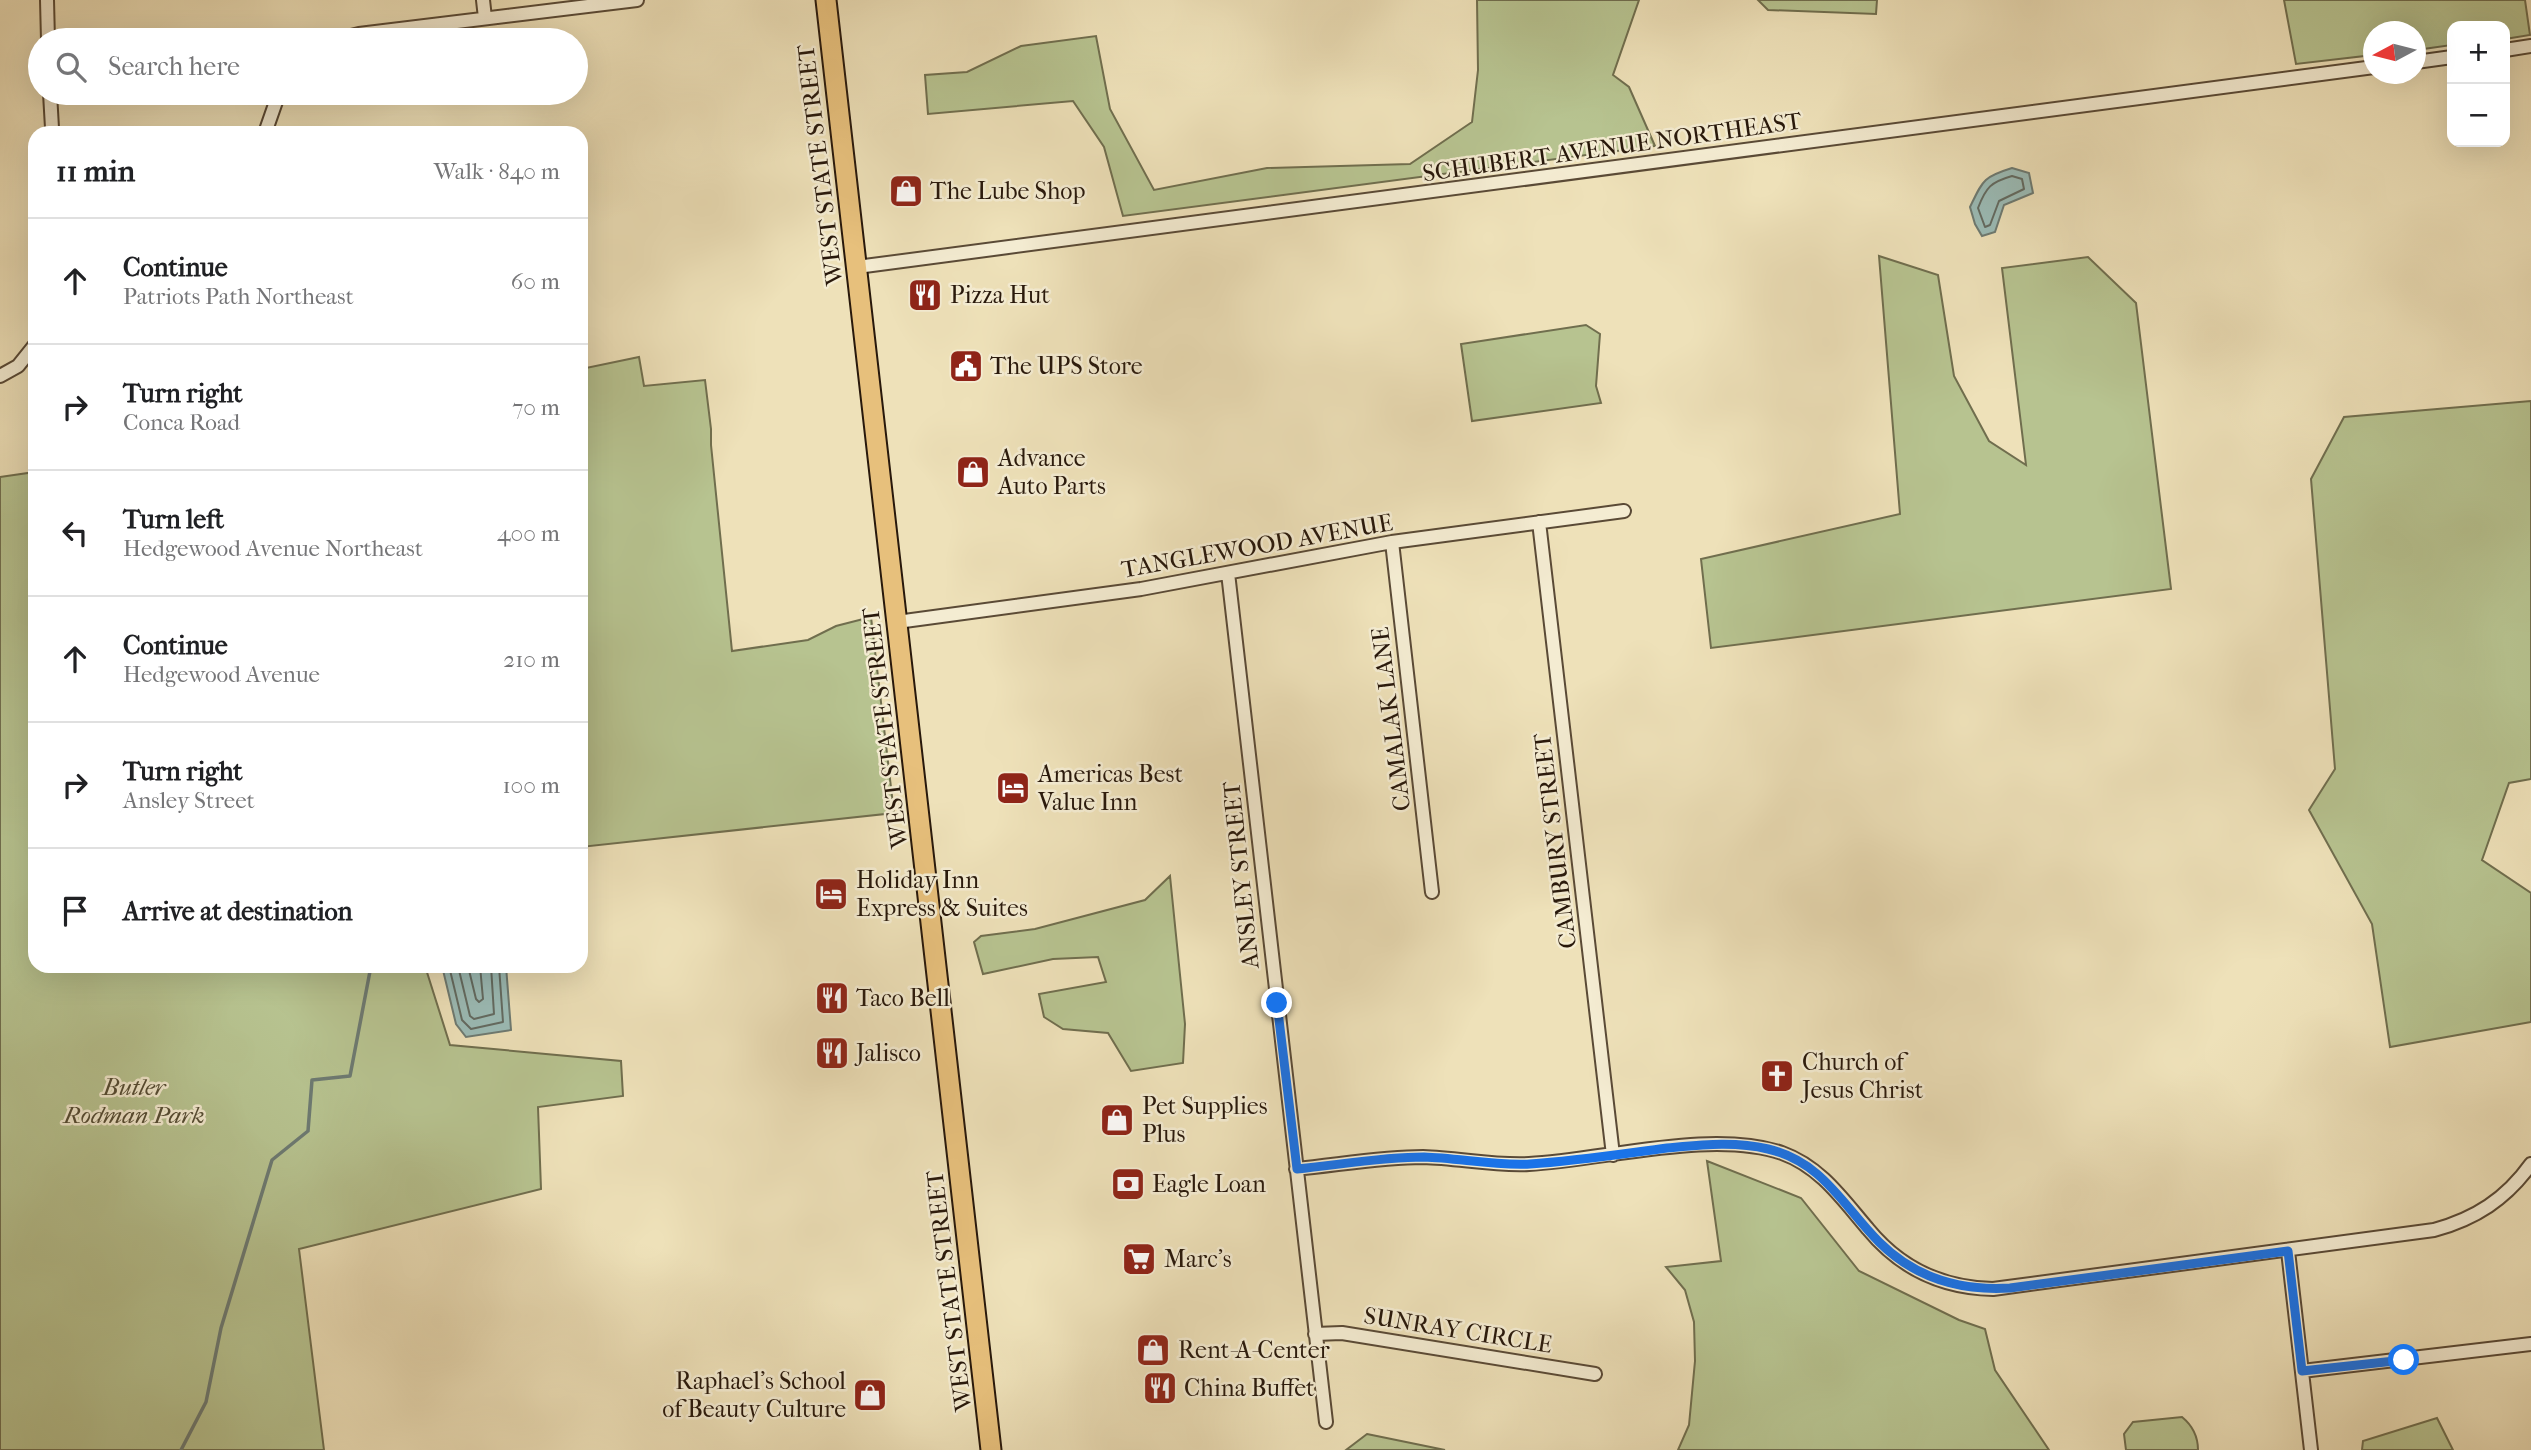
<!DOCTYPE html>
<html lang="en">
<head>
<meta charset="utf-8">
<style>
  body { margin:0; font-family:"IM FELL French Canon",serif; background:#f6f6f6; color:#202124 }
  .controls { position:absolute; right:21px; top:21px; display:grid; overflow:hidden; border-radius:14px; box-shadow:0 7px 28px #0002 }
  .controls button { width:63px; height:63px; display:grid; place-items:center; padding:0; border:0; border-bottom:2px solid #e0e0e0; background:#fff; color:#202124; font:35px sans-serif }
  .compass { position:absolute; left:2363px; top:21px; width:63px; height:63px; border-radius:50%; background:#fff; box-shadow:0 7px 28px #0002; rotate:263deg }
  .stop { position:absolute; width:21px; height:21px; margin:-16px; border:5px solid #1a73e8; border-radius:50%; background:#fff }
  .stop.end { background:#1a73e8; border-color:#fff; box-shadow:0 2px 7px #0008 }
  .list { margin:0; padding:0; list-style:none }
  h2 { display:flex; justify-content:space-between; align-items:center; height:91px; margin:0; padding:0 28px; font-size:30px }
  h2 small { font-size:23px; font-weight:400; color:#757577 }
  .list li { display:grid; grid-template-columns:46px 1fr auto; gap:21px; align-items:center; box-sizing:border-box; height:126px; padding:0 28px; border-top:2px solid #e0e0e0 }
  .list b { display:block; font-size:26px; white-space:nowrap }
  .list p { margin:0; font-size:23px; white-space:nowrap; color:#757577 }
  .list em { font-size:23px; font-style:normal; color:#757577 }
  .icon { flex:none; width:38px; height:38px; fill:none; stroke:currentColor; stroke-width:2; stroke-linecap:round; stroke-linejoin:round }
  .map { position:relative; flex:none; width:2531px; height:1450px; overflow:hidden }
  .search { position:absolute; background:#fff; box-shadow:0 7px 28px #0002; left:28px; top:28px; width:560px; height:77px; display:flex; align-items:center; gap:18px; box-sizing:border-box; padding:0 24px; border-radius:38px; color:#757577; font-size:26px }
  .panel { position:absolute; background:#fff; box-shadow:0 7px 28px #0002; left:28px; top:126px; width:560px; height:847px; border-radius:21px }
  .map>svg:first-child { display:block }
  .green { fill:#b7c390; stroke:#706e4e; stroke-width:2 }
  .water { fill:#9bbcb7; stroke:#6d7a72; stroke-width:2 }
  .lines { fill:none; stroke-linecap:round; stroke-linejoin:round }
  .shore { stroke:#626a61; stroke-width:2 }
  .stream { stroke:#6d7a72; stroke-width:3.5 }
  .minor-casing { stroke:#5a4a36; stroke-width:16 }
  .trunk-casing { stroke:#28180b; stroke-width:23 }
  .minor { stroke:#f4ecd2; stroke-width:12 }
  .trunk { stroke:#e7c07c; stroke-width:19 }
  .route { stroke:#1a73e8; stroke-width:9 }
  .labels { text-anchor:middle; dominant-baseline:central; stroke-width:5; stroke-linejoin:round; paint-order:stroke }
  .street-label { font-size:24px; fill:#28180b; stroke:#f4ecd2 }
  .poi-label { font-size:24px; fill:#28180b; stroke:#f4ecd2; text-anchor:start }
  .park-label { font-size:24px; font-style:italic; fill:#534b33; stroke:#f4ecd2 }
</style>
</head>
<body>
<div class="map">
<svg width="2531" height="1450" viewBox="0 0 2531 1450">
  <rect width="100%" height="100%" fill="#eee1b9"/>
  <filter id="stains"><feTurbulence type="fractalNoise" baseFrequency=".00286" numOctaves="4"/><feColorMatrix values="0 0 0 0 .2 0 0 0 0 .09 0 0 0 0 .02 0 0 0 .5 -.17"/></filter>
  <radialGradient id="worn" r=".72"><stop offset=".6" stop-color="#630" stop-opacity="0"/><stop offset="1" stop-color="#630" stop-opacity=".3"/></radialGradient>
  <path class="green" d="M1477 0H1639L1613 75 1629 87 1655 146 1123 216 1104 147 1073 101 928 114 925 75 967 72 1021 46 1096 36 1110 109 1154 190 1267 168 1410 164 1472 122 1478 70Z
    M1758 0H1877L1876 14 1768 10Z
    M2284 0H2525L2530 35 2505 39V26H2452V45L2416 50V32H2374L2373 55 2296 64Z
    M1879 256 1938 275 1954 376 1989 441 2026 465 2002 268 2088 257 2136 303 2171 589 1711 648 1701 559 1900 514Z
    M1586 325 1600 334 1596 386 1601 403 1472 421 1461 344Z
    M639 357 644 386 705 380 711 429V445L732 651 808 640 836 626 871 617 894 813 581 847V369Z
    M2531 401V779L2509 783 2482 860 2531 893V1022L2390 1047 2372 924 2309 810 2335 769 2311 479 2344 417Z
    M35 472V966H425L450 1045 621 1061 623 1096 538 1107 541 1189 299 1249 324 1450H0V477Z
    M1170 876 1185 1024 1183 1063 1131 1071 1108 1033 1063 1029 1044 1017 1039 994 1106 982 1098 957 1053 959 983 974 974 942 981 936 1035 929 1145 900Z
    M1707 1161 1801 1198 1859 1271 1959 1320 1985 1329 1995 1370 2049 1450H1678L1689 1425 1695 1361 1694 1322 1685 1290 1666 1267 1721 1261Z
    M2182 1417C2193 1426 2198 1436 2198 1450H2126L2124 1434 2133 1422Z
    M2437 1418 2453 1450H2362L2363 1441Z
    M1367 1434 1445 1450H1346Z"/>
  <path class="water" d="M2012 168 2029 173 2033 193 2004 205 1995 232 1982 236 1975 224 1970 207C1983 180 1983 177 2012 168Z
    M442 966H506L511 1030 466 1037 456 1024Z"/>
  <g class="lines">
    <path class="shore" d="M2012 176 2022 179 2024 189 1999 201 1990 225 1985 227 1978 208C1986 187 1991 182 2012 176Z
      M449 966 462 1020 471 1029 503 1022 499 966
      M458 966 470 1016 474 1019 494 1014 491 966
      M468 966 476 999 479 1002 483 999 480 966"/>
    <path class="stream" d="M181 1450 206 1402 221 1328 272 1160 308 1131 312 1080 350 1076 371 966"/>
    <g class="minor-casing">
      <path id="minor" d="M47 0 48 40
        M483 0 485 18
        M335 40 359 34 637 0
        M2505 50 2531 46
        M2416 62 2452 57
        M50 93 52 128
        M265 133 279 93
        M857 267 2374 67
        M0 376 18 366 34 346
        M1539 522 1613 1155
        M1392 542 1432 892
        M1228 573 1326 1422
        M897 622 1141 589 1392 542 1624 511
        M1296 1169C1338 1165 1381 1157 1423 1157 1459 1158 1494 1166 1529 1164 1604 1160 1712 1129 1782 1153 1821 1167 1843 1200 1868 1229 1900 1268 1943 1288 1993 1289L2434 1230C2475 1219 2506 1199 2531 1164
        M2288 1251 2311 1450
        M1315 1334 1342 1333 1595 1374
        M2302 1371 2531 1344"/>
    </g>
    <g class="trunk-casing">
      <path id="trunk" d="M826 0 991 1450"/>
    </g>
    <use href="#minor" class="minor"/>
    <use href="#trunk" class="trunk"/>
  </g>
  <g class="lines">
    <path class="route" d="M1277 1003 1297 1169C1338 1165 1382 1157 1424 1157 1459 1158 1494 1166 1530 1164 1576 1161 1621 1154 1667 1148 1701 1145 1734 1141 1768 1149 1823 1162 1843 1206 1879 1242 1915 1278 1961 1291 2010 1288L2288 1251 2302 1371 2404 1360"/>
  </g>
  <defs>
    <g id="shop-square" transform="scale(1.75)"><rect x="-9" y="-9" width="18" height="18" rx="4" fill="#8f2418" stroke="#f4ecd2"/><path d="M-5-2.5h2.3a2.7 3.5 0 0 1 5.4 0H5L5.5 6h-11ZM-1.5-2.5h3a1.5 2.3 0 0 0-3 0Z" fill="#fff"/></g>
    <g id="restaurant-square" transform="scale(1.75)"><rect x="-9" y="-9" width="18" height="18" rx="4" fill="#8f2418" stroke="#f4ecd2"/><path d="M-5-6h1v4h1v-4h1v4h1v-4h1v5L-1.5 .5V6h-2V.5L-5-1ZM5-6V6H3V1.5H1.5Q1.5-4 5-6Z" fill="#fff"/></g>
    <g id="civic-square" transform="scale(1.75)"><rect x="-9" y="-9" width="18" height="18" rx="4" fill="#8f2418" stroke="#f4ecd2"/><path d="M-.6-6.5H3V-4.5H.6V-3L4-1V1h2V6H-6V1h2V-1L-.6-3ZM-1.2 2.5V6h2.4V2.5Z" fill="#fff"/></g>
    <g id="hotel-square" transform="scale(1.75)"><rect x="-9" y="-9" width="18" height="18" rx="4" fill="#8f2418" stroke="#f4ecd2"/><path d="M-6-4.5h1.5V1H6V5H4.5V3h-9V5H-6ZM-4 0a1.8 1.8 0 1 1 3.6 0ZM.5 0V-2.5h3Q6-2.5 6 0Z" fill="#fff"/></g>
    <g id="church-square" transform="scale(1.75)"><rect x="-9" y="-9" width="18" height="18" rx="4" fill="#8f2418" stroke="#f4ecd2"/><path d="M-1.2-6h2.4v3.5h3.3v2.4h-3.3V6h-2.4V-.1h-3.3v-2.4h3.3Z" fill="#fff"/></g>
    <g id="bank-square" transform="scale(1.75)"><rect x="-9" y="-9" width="18" height="18" rx="4" fill="#8f2418" stroke="#f4ecd2"/><path d="M-6-4H6V4H-6ZM0-2.3a2.3 2.3 0 1 0 0 4.6a2.3 2.3 0 1 0 0-4.6Z" fill="#fff"/></g>
    <g id="supermarket-square" transform="scale(1.75)"><rect x="-9" y="-9" width="18" height="18" rx="4" fill="#8f2418" stroke="#f4ecd2"/><path d="M-6-5.5h2.5l.6 2H6L4.5 2H-2.5L-4.4-4H-6ZM-1.5 3.2a1.3 1.3 0 1 0 .1 0ZM3 3.2a1.3 1.3 0 1 0 .1 0Z" fill="#fff"/></g>
  </defs>
  <g fill-rule="evenodd">
    <use href="#shop-square" x="906" y="191"/>
    <use href="#restaurant-square" x="925" y="295"/>
    <use href="#civic-square" x="966" y="366"/>
    <use href="#shop-square" x="973" y="472"/>
    <use href="#hotel-square" x="1013" y="788"/>
    <use href="#hotel-square" x="831" y="894"/>
    <use href="#restaurant-square" x="832" y="998"/>
    <use href="#restaurant-square" x="832" y="1053"/>
    <use href="#church-square" x="1777" y="1076"/>
    <use href="#shop-square" x="1117" y="1120"/>
    <use href="#bank-square" x="1128" y="1184"/>
    <use href="#supermarket-square" x="1139" y="1259"/>
    <use href="#shop-square" x="1153" y="1350"/>
    <use href="#restaurant-square" x="1160" y="1388"/>
    <use href="#shop-square" x="870" y="1395"/>
  </g>
  <g class="labels">
    <g class="street-label">
      <text transform="translate(1612 147) rotate(-8)">SCHUBERT AVENUE NORTHEAST</text>
      <text transform="translate(820 165) rotate(-97)">WEST STATE STREET</text>
      <text transform="translate(1257 546) rotate(-10)">TANGLEWOOD AVENUE</text>
      <text transform="translate(1391 719) rotate(-97)">CAMALAK LANE</text>
      <text transform="translate(885 728) rotate(-97)">WEST STATE STREET</text>
      <text transform="translate(1555 841) rotate(-97)">CAMBURY STREET</text>
      <text transform="translate(1241 875) rotate(-96)">ANSLEY STREET</text>
      <text transform="translate(949 1291) rotate(-97)">WEST STATE STREET</text>
      <text transform="translate(1458 1330) rotate(9)">SUNRAY CIRCLE</text>
    </g>
    <g class="poi-label">
      <text x="930" y="191">The Lube Shop</text>
      <text x="950" y="295">Pizza Hut</text>
      <text x="990" y="366">The UPS Store</text>
      <text x="998" y="458">Advance<tspan x="998" dy="28">Auto Parts</tspan></text>
      <text x="1038" y="774">Americas Best<tspan x="1038" dy="28">Value Inn</tspan></text>
      <text x="856" y="880">Holiday Inn<tspan x="856" dy="28">Express &amp; Suites</tspan></text>
      <text x="856" y="998">Taco Bell</text>
      <text x="856" y="1053">Jalisco</text>
      <text x="1802" y="1062">Church of<tspan x="1802" dy="28">Jesus Christ</tspan></text>
      <text x="1142" y="1106">Pet Supplies<tspan x="1142" dy="28">Plus</tspan></text>
      <text x="1152" y="1184">Eagle Loan</text>
      <text x="1164" y="1259">Marc's</text>
      <text x="1178" y="1350">Rent-A-Center</text>
      <text x="846" y="1381" text-anchor="end">Raphael's School<tspan x="846" dy="28">of Beauty Culture</tspan></text>
      <text x="1184" y="1388">China Buffet</text>
    </g>
    <g class="park-label">
      <text x="134" y="1087">Butler<tspan x="134" dy="28">Rodman Park</tspan></text>
    </g>
  </g>
  <rect width="100%" height="100%" filter="url(#stains)"/>
  <rect width="100%" height="100%" fill="url(#worn)"/>
</svg>
<div class="controls">
<button>+</button>
<button>−</button>
</div>
<svg class="compass" viewBox="-18 -18 36 36"><path d="M0-13l5 13h-10z" fill="#e53935"/><path d="M0 13l5-13h-10z" fill="#757577"/></svg>
<div class="stop" style="left:2404px;top:1360px"></div>
<div class="stop end" style="left:1277px;top:1003px"></div>
<div class="search"><svg class="icon" aria-label="search" viewBox="0 0 24 24"><circle cx="10" cy="10" r="6"/><path d="M15 15l6 6"/></svg>Search here</div>
<section class="panel">
<h2>11 min<small>Walk · 840 m</small></h2>
<ul class="list">
<li><svg class="icon" aria-label="ahead" viewBox="0 0 24 24"><path d="M12 20V5M6 11l6-6 6 6"/></svg><div><b>Continue</b><p>Patriots Path Northeast</p></div><em>60 m</em></li>
<li><svg class="icon" aria-label="right" viewBox="0 0 24 24"><path d="M7 20v-9h11M14 6l5 5-5 5"/></svg><div><b>Turn right</b><p>Conca Road</p></div><em>70 m</em></li>
<li><svg class="icon" aria-label="left" viewBox="0 0 24 24"><path d="M17 20v-9H6M10 6l-5 5 5 5"/></svg><div><b>Turn left</b><p>Hedgewood Avenue Northeast</p></div><em>400 m</em></li>
<li><svg class="icon" aria-label="ahead" viewBox="0 0 24 24"><path d="M12 20V5M6 11l6-6 6 6"/></svg><div><b>Continue</b><p>Hedgewood Avenue</p></div><em>210 m</em></li>
<li><svg class="icon" aria-label="right" viewBox="0 0 24 24"><path d="M7 20v-9h11M14 6l5 5-5 5"/></svg><div><b>Turn right</b><p>Ansley Street</p></div><em>100 m</em></li>
<li><svg class="icon" aria-label="arrive" viewBox="0 0 24 24"><path d="M6 21V4h12l-3 4 3 4H6"/></svg><div><b>Arrive at destination</b></div></li>
</ul>
</section>
</div>
</body>
</html>
